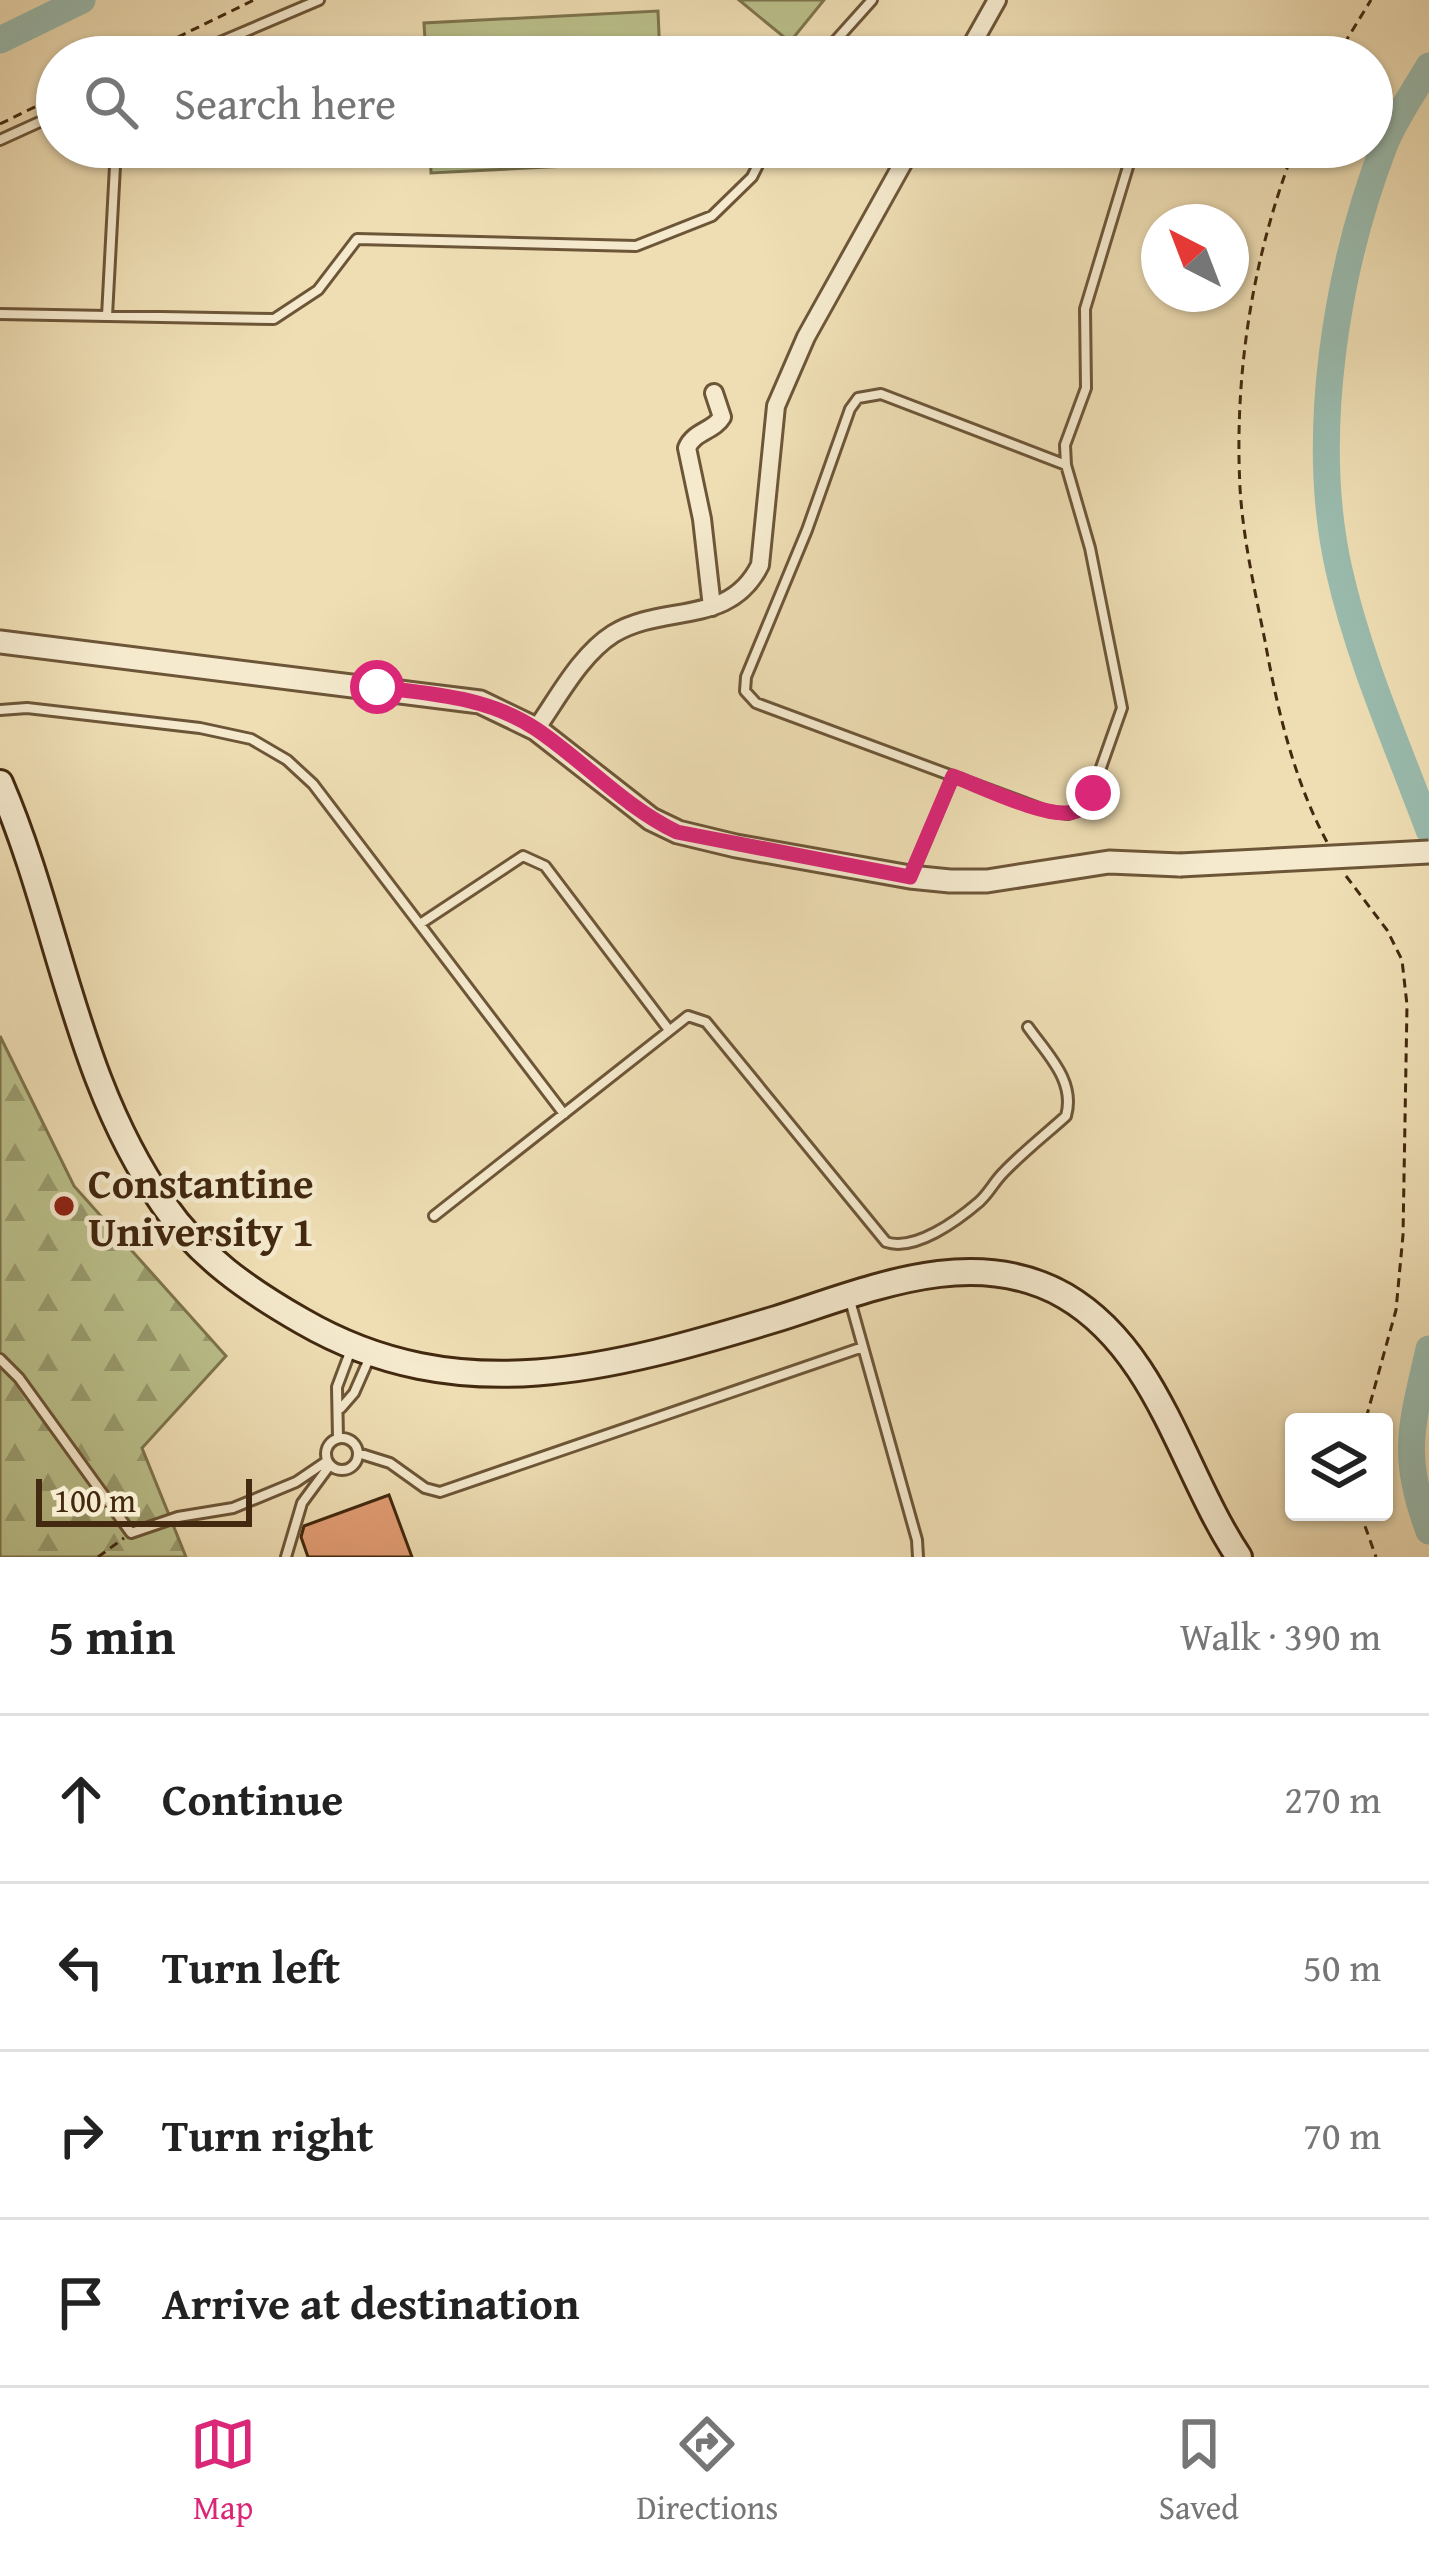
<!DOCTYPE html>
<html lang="en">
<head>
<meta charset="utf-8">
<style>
  body { margin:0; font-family:"Gentium Book Plus",serif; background:#f2f2f2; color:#222 }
  .controls { position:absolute; right:36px; bottom:36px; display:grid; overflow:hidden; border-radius:12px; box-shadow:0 3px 9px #0004 }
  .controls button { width:108px; height:108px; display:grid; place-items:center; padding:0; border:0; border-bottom:3px solid #e0e0e0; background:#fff; color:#222; font:60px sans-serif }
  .compass { position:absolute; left:1141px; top:204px; width:108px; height:108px; border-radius:50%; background:#fff; box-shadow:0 3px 9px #0004; rotate:318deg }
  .scale { position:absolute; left:36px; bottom:30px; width:216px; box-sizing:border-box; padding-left:12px; border:6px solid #42290f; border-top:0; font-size:33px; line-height:42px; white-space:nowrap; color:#42290f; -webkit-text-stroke:9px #f5eace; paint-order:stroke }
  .stop { position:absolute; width:36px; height:36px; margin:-27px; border:9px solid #db2777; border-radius:50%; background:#fff }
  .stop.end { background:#db2777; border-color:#fff; box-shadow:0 3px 12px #0008 }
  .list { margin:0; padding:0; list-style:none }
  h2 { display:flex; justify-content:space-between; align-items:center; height:156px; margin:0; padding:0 48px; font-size:51px }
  h2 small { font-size:39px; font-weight:400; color:#767676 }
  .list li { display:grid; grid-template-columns:78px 1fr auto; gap:36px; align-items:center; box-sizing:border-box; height:168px; padding:0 48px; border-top:3px solid #e0e0e0 }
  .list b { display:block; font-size:45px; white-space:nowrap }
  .list em { font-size:39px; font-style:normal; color:#767676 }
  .icon { flex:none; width:66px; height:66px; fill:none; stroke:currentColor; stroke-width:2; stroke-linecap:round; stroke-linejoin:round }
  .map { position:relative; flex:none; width:1429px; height:1557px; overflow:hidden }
  .search { position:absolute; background:#fff; box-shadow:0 3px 9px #0004; left:36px; right:36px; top:36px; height:132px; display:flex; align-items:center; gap:30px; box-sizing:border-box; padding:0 42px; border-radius:66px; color:#767676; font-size:45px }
  .sheet { height:828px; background:#fff }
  nav { display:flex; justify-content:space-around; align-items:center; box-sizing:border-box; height:168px; border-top:3px solid #e0e0e0; background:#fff; font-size:33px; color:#767676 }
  nav a { display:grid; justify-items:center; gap:6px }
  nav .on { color:#db2777 }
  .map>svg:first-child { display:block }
  .green { fill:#bbc18c; stroke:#7e754e; stroke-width:3 }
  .forest { fill:url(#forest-firs); stroke:#7e754e; stroke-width:3 }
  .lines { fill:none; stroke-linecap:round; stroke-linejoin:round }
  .river { stroke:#9abcaf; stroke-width:27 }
  .building { fill:#e39d74; stroke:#42290f; stroke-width:3 }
  .service-casing { stroke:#6d5638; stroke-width:14 }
  .minor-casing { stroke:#6d5638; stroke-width:22 }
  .tertiary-casing { stroke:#6d5638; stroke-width:27 }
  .secondary-casing { stroke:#42290f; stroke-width:30 }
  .path { stroke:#42290f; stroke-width:3; stroke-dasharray:9 6; stroke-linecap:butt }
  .service { stroke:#f5eace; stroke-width:8 }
  .minor { stroke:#f5eace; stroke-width:16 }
  .tertiary { stroke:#f5eace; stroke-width:21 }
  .secondary { stroke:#f5eace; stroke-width:24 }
  .tertiary-bridge-casing { stroke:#6d5638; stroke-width:27; stroke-linecap:butt }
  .tertiary-bridge { stroke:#f5eace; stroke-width:21 }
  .route { stroke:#db2777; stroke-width:15 }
  .poi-dot { fill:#8f2418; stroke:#f5eace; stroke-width:4.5 }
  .labels { text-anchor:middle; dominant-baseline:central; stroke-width:9; stroke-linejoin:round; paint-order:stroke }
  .poi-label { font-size:42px; font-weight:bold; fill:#42290f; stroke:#f5eace; text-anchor:start }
</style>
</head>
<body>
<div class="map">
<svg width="1429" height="1557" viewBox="0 0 1429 1557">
  <defs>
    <pattern id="forest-firs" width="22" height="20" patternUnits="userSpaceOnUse" patternTransform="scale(3)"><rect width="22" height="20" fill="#bbc18c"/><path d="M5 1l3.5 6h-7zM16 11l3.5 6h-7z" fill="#9a9d71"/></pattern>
  </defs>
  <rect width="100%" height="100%" fill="#efdeb4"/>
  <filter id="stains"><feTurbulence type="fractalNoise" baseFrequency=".00167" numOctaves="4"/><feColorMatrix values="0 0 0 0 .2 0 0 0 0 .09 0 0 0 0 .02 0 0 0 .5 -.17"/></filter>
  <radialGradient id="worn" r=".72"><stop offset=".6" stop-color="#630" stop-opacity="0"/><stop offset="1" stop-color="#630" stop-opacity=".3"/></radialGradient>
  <path class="green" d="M739 0H824L790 42Z
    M658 11 660 57H426L424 23Z
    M430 147H664L665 161 431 173Z"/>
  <path class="forest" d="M0 1036 74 1186 226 1356 142 1448 186 1557H0Z"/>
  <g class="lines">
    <path class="river" d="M0 40 82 0
      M1429 66C1414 92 1395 118 1384 146 1336 271 1309 437 1339 570 1359 659 1397 744 1429 830
      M1429 1349C1412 1425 1400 1454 1429 1531"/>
  </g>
  <path class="building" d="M389 1495 412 1557H308L301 1537 304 1526Z"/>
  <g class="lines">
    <g class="service-casing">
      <path id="service" d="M185 57 319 0
        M821 57 872 0
        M0 140 57 114
        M0 314 274 319 318 290 357 239 636 246 712 216 752 177 767 147
        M107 316 116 147
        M1066 465 881 394 858 398 850 409 807 530 746 677 745 691 756 703 1047 811 1068 814 1080 810 1092 793 1122 708 1090 548 1066 465 1065 445 1086 388 1085 309 1134 147
        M0 710 27 708 200 728 251 739 287 760 313 784 564 1114
        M911 876 953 776
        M420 924 523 856 545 866 669 1030
        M434 1216 688 1016 706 1022 886 1242C915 1252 958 1220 979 1202 989 1193 994 1182 1003 1173 1022 1153 1045 1135 1066 1116 1076 1081 1047 1054 1028 1027
        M849 1297 917 1540 918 1557
        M0 1359 19 1378 131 1533 178 1517 233 1508 296 1482 327 1461
        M341 1408 354 1393 369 1359
        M326 1454a16 16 0 1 1 32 0a16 16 0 1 1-32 0Z
        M338 1438 337 1387 352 1347
        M358 1453 390 1463 425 1488 440 1492 863 1347
        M286 1557 302 1503 330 1465"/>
    </g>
    <g class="minor-casing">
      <path id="minor" d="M965 57 997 0
        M712 607 702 519 687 448C694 431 714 431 722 417L714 393
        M536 729C558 698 580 655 613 634 664 603 730 627 760 565L776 406 806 337 912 147"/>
    </g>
    <g class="tertiary-casing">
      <path id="tertiary" d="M0 642 480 702 536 729 651 819 678 832 736 846 910 877 950 881H987L1109 862 1180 865"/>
    </g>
    <g class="secondary-casing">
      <path id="secondary" d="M0 783C60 922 75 1079 164 1205 200 1257 248 1290 302 1321 459 1412 614 1368 776 1319 868 1290 973 1243 1065 1296 1159 1351 1182 1472 1239 1557"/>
    </g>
    <path class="path" d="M137 57 254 0
      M1336 57 1371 0
      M0 124 57 96
      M1295 147C1253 255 1234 372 1240 488 1243 539 1255 591 1265 641 1277 708 1294 781 1327 842
      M1346 876 1387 930 1402 960 1407 1005 1403 1235 1396 1310 1365 1422
      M1360 1512 1376 1557
      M98 1557 124 1538"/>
    <use href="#service" class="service"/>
    <use href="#minor" class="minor"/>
    <use href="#tertiary" class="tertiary"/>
    <use href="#secondary" class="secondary"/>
    <g class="tertiary-bridge-casing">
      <path id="tertiary-bridge" d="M1180 865 1429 852"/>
    </g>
    <use href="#tertiary-bridge" class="tertiary-bridge"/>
  </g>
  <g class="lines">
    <path class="route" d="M377 687C432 694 488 697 536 729 585 762 623 806 677 832L910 877 953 776C980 786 1047 819 1073 812 1083 810 1087 801 1093 793"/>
  </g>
  <circle class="poi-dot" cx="64" cy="1206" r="12"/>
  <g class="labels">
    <g class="poi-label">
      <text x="88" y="1182">Constantine<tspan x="88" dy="48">University 1</tspan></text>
    </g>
  </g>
  <rect width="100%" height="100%" filter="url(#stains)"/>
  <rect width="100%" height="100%" fill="url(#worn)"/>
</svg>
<div class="controls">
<button><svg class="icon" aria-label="layers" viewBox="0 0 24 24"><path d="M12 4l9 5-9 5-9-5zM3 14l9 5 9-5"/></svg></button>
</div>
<svg class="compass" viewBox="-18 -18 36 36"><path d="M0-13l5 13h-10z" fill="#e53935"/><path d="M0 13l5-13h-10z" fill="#767676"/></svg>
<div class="scale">100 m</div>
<div class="stop" style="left:377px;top:687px"></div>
<div class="stop end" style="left:1093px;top:793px"></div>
<div class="search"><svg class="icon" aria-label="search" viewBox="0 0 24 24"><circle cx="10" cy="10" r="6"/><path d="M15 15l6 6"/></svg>Search here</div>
</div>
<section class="sheet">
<h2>5 min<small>Walk · 390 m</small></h2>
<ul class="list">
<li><svg class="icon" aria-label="ahead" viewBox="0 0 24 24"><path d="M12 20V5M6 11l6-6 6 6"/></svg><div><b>Continue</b></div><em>270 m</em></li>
<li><svg class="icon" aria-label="left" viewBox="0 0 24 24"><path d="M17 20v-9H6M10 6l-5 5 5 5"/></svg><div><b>Turn left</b></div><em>50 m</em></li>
<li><svg class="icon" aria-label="right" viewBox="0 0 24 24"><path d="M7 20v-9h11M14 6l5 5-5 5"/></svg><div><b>Turn right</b></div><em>70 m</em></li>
<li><svg class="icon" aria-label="arrive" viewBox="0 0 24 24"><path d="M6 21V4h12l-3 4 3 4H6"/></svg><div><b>Arrive at destination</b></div></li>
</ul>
</section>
<nav>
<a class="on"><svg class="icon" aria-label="map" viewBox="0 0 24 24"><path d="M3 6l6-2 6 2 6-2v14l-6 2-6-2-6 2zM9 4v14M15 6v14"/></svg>Map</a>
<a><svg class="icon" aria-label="directions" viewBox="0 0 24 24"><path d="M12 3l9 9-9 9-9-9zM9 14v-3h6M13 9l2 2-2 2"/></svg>Directions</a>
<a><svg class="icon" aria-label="saved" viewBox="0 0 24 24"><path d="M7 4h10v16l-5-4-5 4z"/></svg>Saved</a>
</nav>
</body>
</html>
